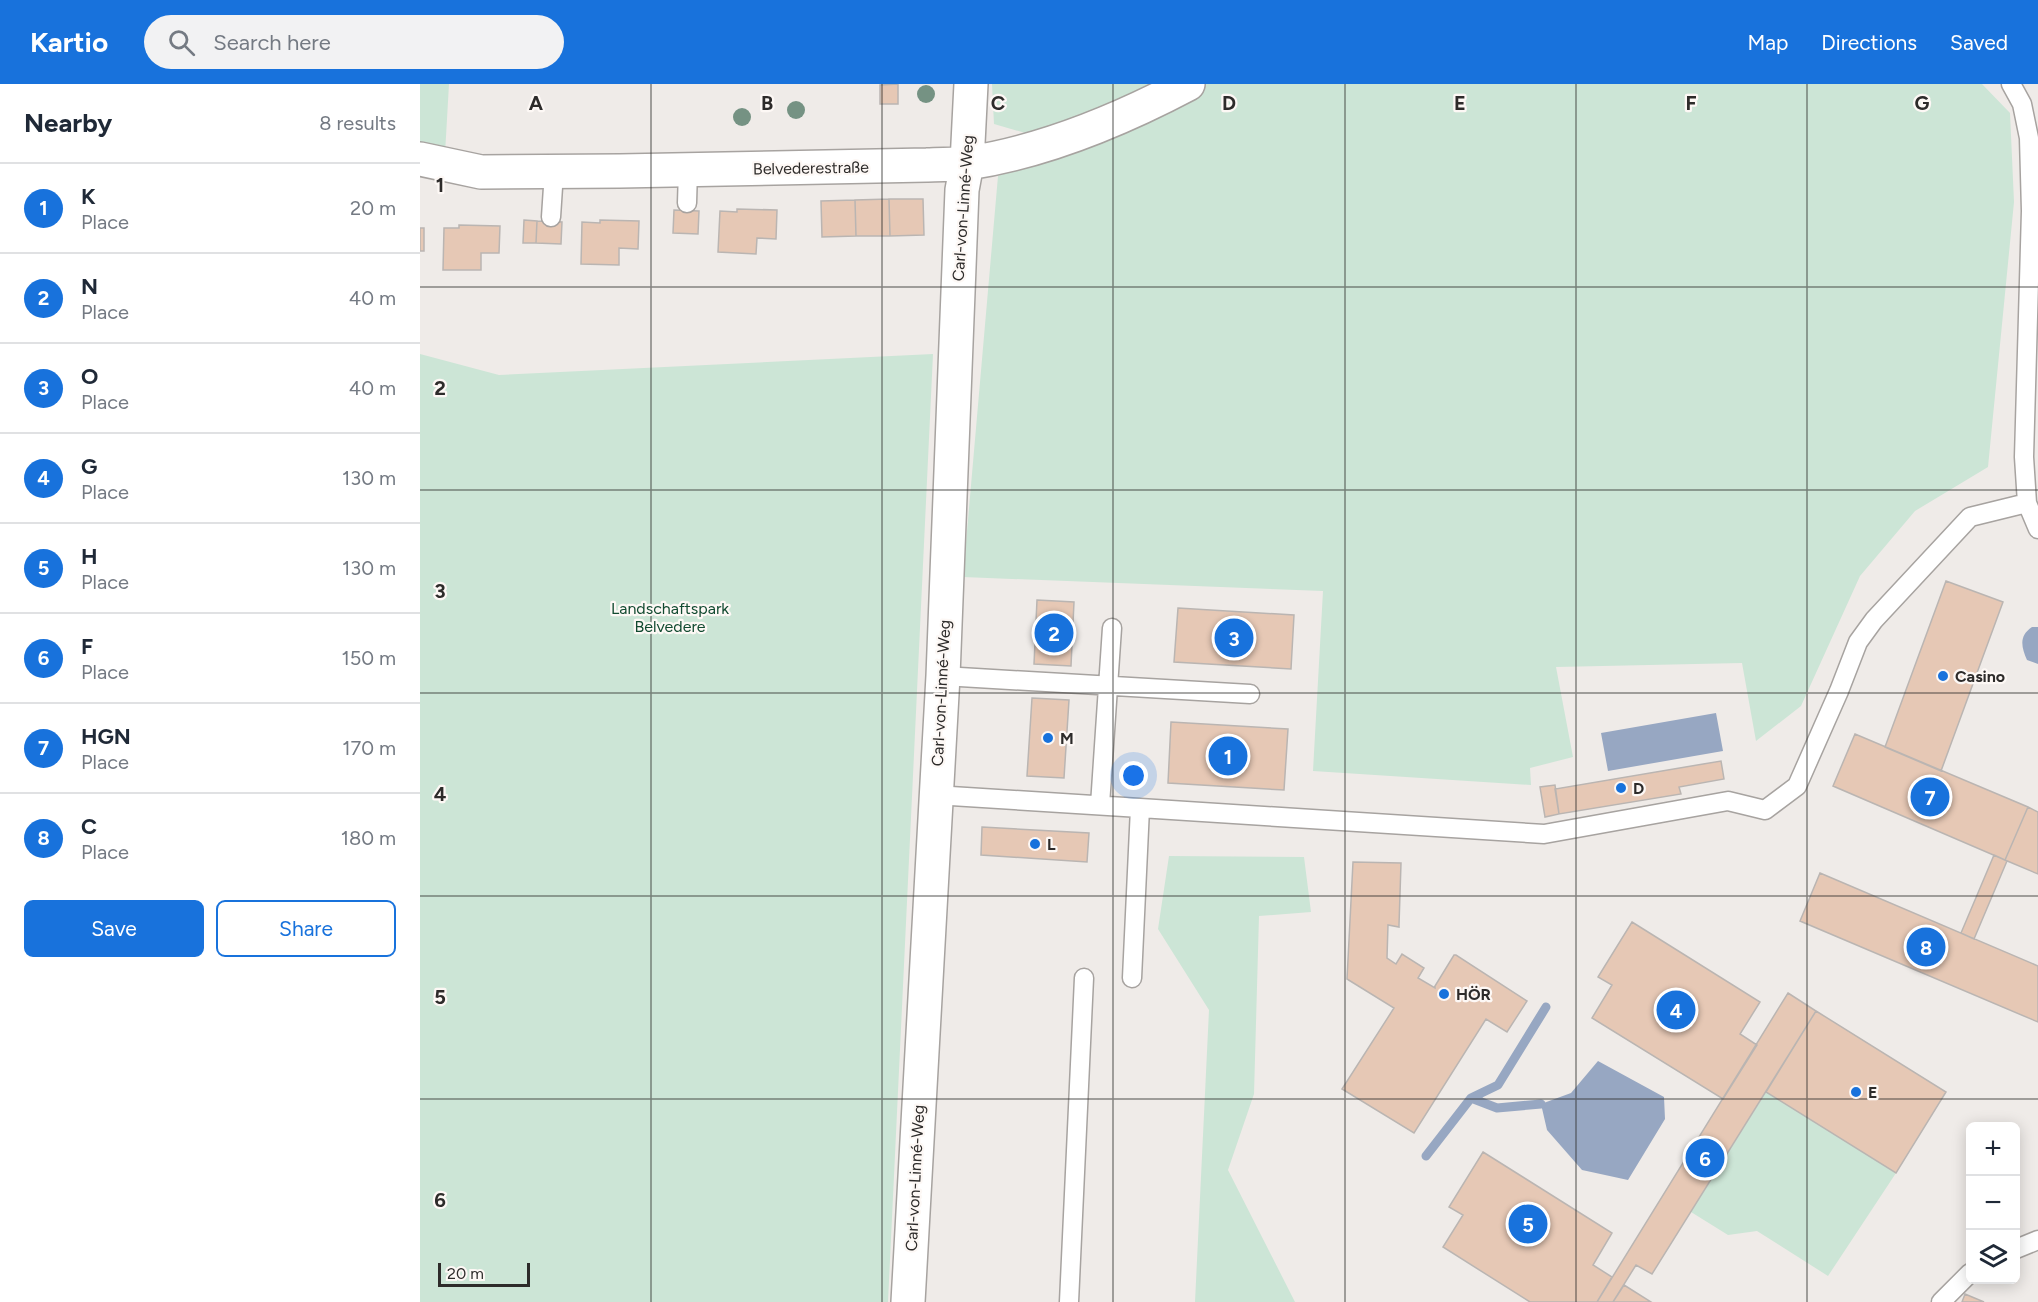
<!DOCTYPE html>
<html lang="en">
<head>
<meta charset="utf-8">
<style>
  body { margin:0; font-family:Figtree,sans-serif; background:#f2f2f3; color:#1f2937 }
  .controls { position:absolute; right:18px; bottom:18px; display:grid; overflow:hidden; border-radius:9px; box-shadow:0 3px 15px #0003 }
  .controls button { width:54px; height:54px; display:grid; place-items:center; padding:0; border:0; border-bottom:2px solid #e0e1e3; background:#fff; color:#1f2937; font:30px sans-serif }
  .scale { position:absolute; left:18px; bottom:15px; width:92px; box-sizing:border-box; padding-left:6px; border:3px solid #2d2b2a; border-top:0; font-size:16px; line-height:21px; white-space:nowrap; color:#2d2b2a; -webkit-text-stroke:4px #fdf8f5; paint-order:stroke }
  .you { position:absolute; left:714px; top:692px; width:21px; height:21px; margin:-15px; border:4px solid #fff; border-radius:50%; background:#1a73e8; box-shadow:0 0 0 9px #1a73e833 }
  .badge { display:grid; place-items:center; width:39px; height:39px; border-radius:50%; background:#1872dc; color:#fff; font-size:20px; font-weight:700 }
  .pin { position:absolute; translate:-50% -50%; border:3px solid #fff; box-shadow:0 2px 6px #0006 }
  .list { margin:0; padding:0; list-style:none }
  h2 { display:flex; justify-content:space-between; align-items:center; height:78px; margin:0; padding:0 24px; font-size:26px }
  h2 small { font-size:20px; font-weight:400; color:#747a83 }
  .list li { display:grid; grid-template-columns:39px 1fr auto; gap:18px; align-items:center; box-sizing:border-box; height:90px; padding:0 24px; border-top:2px solid #e0e1e3 }
  .list b { display:block; font-size:22px; white-space:nowrap }
  .list p { margin:0; font-size:20px; white-space:nowrap; color:#747a83 }
  .list em { font-size:20px; font-style:normal; color:#747a83 }
  .actions { display:flex; gap:12px; padding:18px 24px }
  .actions a { flex:1; padding:14px 0; border:2px solid #1872dc; border-radius:9px; text-align:center; font-size:21px; color:#1872dc }
  .actions .main { background:#1872dc; color:#fff }
  .icon { flex:none; width:33px; height:33px; fill:none; stroke:currentColor; stroke-width:2; stroke-linecap:round; stroke-linejoin:round }
  .map { position:relative; flex:none; width:1618px; height:1218px; overflow:hidden }
  header { display:flex; align-items:center; gap:36px; box-sizing:border-box; height:84px; padding:0 30px; background:#1872dc; color:#fff }
  header strong { font-size:28px }
  nav { display:flex; gap:33px; margin-inline-start:auto; font-size:21px }
  .search { width:420px; height:54px; background:#f2f2f3; display:flex; align-items:center; gap:15px; box-sizing:border-box; padding:0 21px; border-radius:33px; color:#747a83; font-size:22px }
  main { display:flex }
  aside { flex:1; background:#fff }
  .map>svg:first-child { display:block }
  .green { fill:#cce5d6 }
  .water { fill:#97a7c2 }
  .lines { fill:none; stroke-linecap:round; stroke-linejoin:round }
  .stream { stroke:#97a7c2; stroke-width:9 }
  .building { fill:#e6c8b5; stroke:#bab5b2; stroke-width:1.5 }
  .service-casing { stroke:#a7a3a0; stroke-width:21 }
  .minor-casing { stroke:#a7a3a0; stroke-width:36 }
  .service { stroke:#fff; stroke-width:18 }
  .minor { stroke:#fff; stroke-width:33 }
  .tree { fill:#759283 }
  .grid { fill:none; stroke:#2d2b2a; stroke-width:1.5; stroke-opacity:0.55 }
  .poi-dot { fill:#1872dc; stroke:#fdf8f5; stroke-width:2 }
  .labels { text-anchor:middle; dominant-baseline:central; stroke-width:4.5; stroke-linejoin:round; paint-order:stroke }
  .street-label { font-size:16px; fill:#2d2b2a; stroke:#fdf8f5 }
  .park-label { font-size:16px; fill:#114a30; stroke:#fdf8f5 }
  .poi-label { font-size:16px; font-weight:bold; fill:#2d2b2a; stroke:#fdf8f5; text-anchor:start }
  .grid-label { font-size:20px; text-anchor:middle; font-weight:bold; fill:#2d2b2a; stroke:#fdf8f5; stroke-width:4.5; stroke-linejoin:round; paint-order:stroke }
</style>
</head>
<body>
<header>
<strong>Kartio</strong>
<div class="search"><svg class="icon" aria-label="search" viewBox="0 0 24 24"><circle cx="10" cy="10" r="6"/><path d="M15 15l6 6"/></svg>Search here</div>
<nav><a>Map</a><a>Directions</a><a>Saved</a></nav>
</header>
<main>
<aside>
<h2>Nearby<small>8 results</small></h2>
<ul class="list">
<li><span class="badge">1</span><div><b>K</b><p>Place</p></div><em>20 m</em></li>
<li><span class="badge">2</span><div><b>N</b><p>Place</p></div><em>40 m</em></li>
<li><span class="badge">3</span><div><b>O</b><p>Place</p></div><em>40 m</em></li>
<li><span class="badge">4</span><div><b>G</b><p>Place</p></div><em>130 m</em></li>
<li><span class="badge">5</span><div><b>H</b><p>Place</p></div><em>130 m</em></li>
<li><span class="badge">6</span><div><b>F</b><p>Place</p></div><em>150 m</em></li>
<li><span class="badge">7</span><div><b>HGN</b><p>Place</p></div><em>170 m</em></li>
<li><span class="badge">8</span><div><b>C</b><p>Place</p></div><em>180 m</em></li>
</ul>
<div class="actions"><a class="main">Save</a><a>Share</a></div>
</aside>
<div class="map">
<svg width="1618" height="1218" viewBox="0 0 1618 1218">
  <rect width="100%" height="100%" fill="#efebe8"/>
  <path class="green" d="M0 0H29L25 70 0 63Z
    M572 0H1562L1590 29 1594 118 1568 383 1495 427 1440 492 1381 622 1336 657 1322 579 1136 583 1153 673 1110 684 1111 701 893 687 903 507 543 493 578 92 704 44 612 51 574 40Z
    M0 270 79 291 513 270 468 1218H0Z
    M749 772 884 773 891 828 839 832 834 1010 808 1086 875 1218H775L789 926 738 845Z
    M1346 1008 1476 1089 1408 1192 1337 1147 1308 1151 1271 1128Z"/>
  <path class="water" d="M1612 543H1618V580L1607 576C1601 562 1599 552 1612 543Z
    M1296 629 1303 667 1188 687 1181 649Z
    M1178 977 1244 1013 1245 1035 1208 1096 1162 1086 1127 1046 1121 1020 1151 1009Z"/>
  <g class="lines">
    <path class="stream" d="M1051 1014 1078 1001 1126 923
      M1006 1072 1051 1014 1077 1024 1121 1020"/>
  </g>
  <path class="building" d="M478 0V20H460V1Z
    M469 115H503L504 151 470 152Z
    M469 115 470 152H436L435 116Z
    M435 116 436 152 402 153 401 117Z
    M317 125 357 126 356 155 337 154 336 170 298 168 300 127 317 128Z
    M254 126 279 127 278 150 253 149Z
    M104 136 117 137 116 159H103Z
    M180 136 219 137 218 165 199 164V181L161 180 162 138 180 139Z
    M117 137 142 138 141 160 116 159Z
    M39 141 80 142 79 169H61V186H23L24 144H39Z
    M0 144H4V167H0Z
    M1526 497 1583 518 1521 687 1465 663Z
    M617 516 654 518 651 582 614 580Z
    M758 524 874 531 871 585 754 578Z
    M612 614 649 616 644 694 607 692Z
    M751 638 868 645 864 706 748 699Z
    M1435 650 1608 723 1585 776 1413 702Z
    M1301 677 1304 695 1259 703 1261 710 1139 730 1135 705Z
    M1135 701 1139 730 1125 733 1120 703Z
    M1608 723 1618 728V790L1585 776Z
    M562 743 669 749 667 778 561 771Z
    M1574 771 1587 777 1554 855 1541 849Z
    M933 778 981 779 979 841V843L968 841 967 874 976 880 982 870 1004 884 998 894 1015 904V902L1034 871H1036L1107 917 1087 948 1066 935 994 1049 922 1005 974 924 927 895Z
    M1400 789 1618 882V938L1380 837Z
    M1212 838 1340 918 1320 950 1337 961 1303 1015 1172 934 1192 901 1178 893Z
    M1368 909 1396 927 1232 1190 1216 1181 1193 1218H1177Z
    M1396 927 1526 1008 1476 1089 1346 1008Z
    M1063 1068 1192 1149 1173 1181 1192 1193 1177 1218H1110L1023 1163 1043 1131 1029 1123Z
    M1204 1201 1231 1218H1193Z
    M1545 1210 1564 1218H1542Z"/>
  <g class="lines">
    <g class="service-casing">
      <path id="service" d="M1591 0 1602 20 1609 54 1611 127 1604 373 1607 419 1618 445
        M267 119 268 86
        M131 133 134 88
        M523 592 830 610
        M515 711 720 724 712 894
        M680 721 692 544
        M720 724 1124 750 1308 717 1345 726 1377 702 1419 607 1438 558 1454 536 1550 433 1607 419
        M1596 1165 1618 1156
        M649 1218 664 894
        M1521 1218 1550 1189"/>
    </g>
    <g class="minor-casing">
      <path id="minor" d="M0 75 61 88 200 87 507 81C521 80 535 81 549 79 626 67 700 36 768 0
        M488 1218 523 592 542 106 547 79 551 0"/>
    </g>
    <use href="#service" class="service"/>
    <use href="#minor" class="minor"/>
  </g>
  <g class="tree">
    <circle cx="506" cy="10" r="9"/>
    <circle cx="376" cy="26" r="9"/>
    <circle cx="322" cy="33" r="9"/>
  </g>
  <path class="grid" d="M231 0V1218M462 0V1218M693 0V1218M925 0V1218M1156 0V1218M1387 0V1218M0 203H1618M0 406H1618M0 609H1618M0 812H1618M0 1015H1618"/>
  <g class="poi-dot">
    <circle cx="1523" cy="592" r="6"/>
    <circle cx="628" cy="654" r="6"/>
    <circle cx="1201" cy="704" r="6"/>
    <circle cx="615" cy="760" r="6"/>
    <circle cx="1024" cy="910" r="6"/>
    <circle cx="1436" cy="1008" r="6"/>
  </g>
  <g class="labels">
    <g class="street-label">
      <text transform="translate(391 84) rotate(-1)">Belvederestraße</text>
      <text transform="translate(543 124) rotate(-86)">Carl-von-Linné-Weg</text>
      <text transform="translate(521 609) rotate(-87)">Carl-von-Linné-Weg</text>
      <text transform="translate(495 1094) rotate(-87)">Carl-von-Linné-Weg</text>
    </g>
    <g class="park-label">
      <text x="250" y="524">Landschaftspark<tspan x="250" dy="18">Belvedere</tspan></text>
    </g>
    <g class="poi-label">
      <text x="1535" y="592">Casino</text>
      <text x="640" y="654">M</text>
      <text x="1213" y="704">D</text>
      <text x="627" y="760">L</text>
      <text x="1036" y="910">HÖR</text>
      <text x="1448" y="1008">E</text>
    </g>
  </g>
  <g class="grid-label">
    <text x="116" y="26">A</text>
    <text x="347" y="26">B</text>
    <text x="578" y="26">C</text>
    <text x="809" y="26">D</text>
    <text x="1040" y="26">E</text>
    <text x="1271" y="26">F</text>
    <text x="1502" y="26">G</text>
    <text x="20" y="108">1</text>
    <text x="20" y="311">2</text>
    <text x="20" y="514">3</text>
    <text x="20" y="717">4</text>
    <text x="20" y="920">5</text>
    <text x="20" y="1123">6</text>
  </g>
</svg>
<div class="controls">
<button>+</button>
<button>−</button>
<button><svg class="icon" aria-label="layers" viewBox="0 0 24 24"><path d="M12 4l9 5-9 5-9-5zM3 14l9 5 9-5"/></svg></button>
</div>
<div class="scale">20 m</div>
<div class="you"></div>
<div class="pin badge" style="left:808px;top:672px">1</div>
<div class="pin badge" style="left:634px;top:549px">2</div>
<div class="pin badge" style="left:814px;top:554px">3</div>
<div class="pin badge" style="left:1256px;top:926px">4</div>
<div class="pin badge" style="left:1108px;top:1140px">5</div>
<div class="pin badge" style="left:1285px;top:1074px">6</div>
<div class="pin badge" style="left:1510px;top:713px">7</div>
<div class="pin badge" style="left:1506px;top:863px">8</div>
</div>
</main>
</body>
</html>
